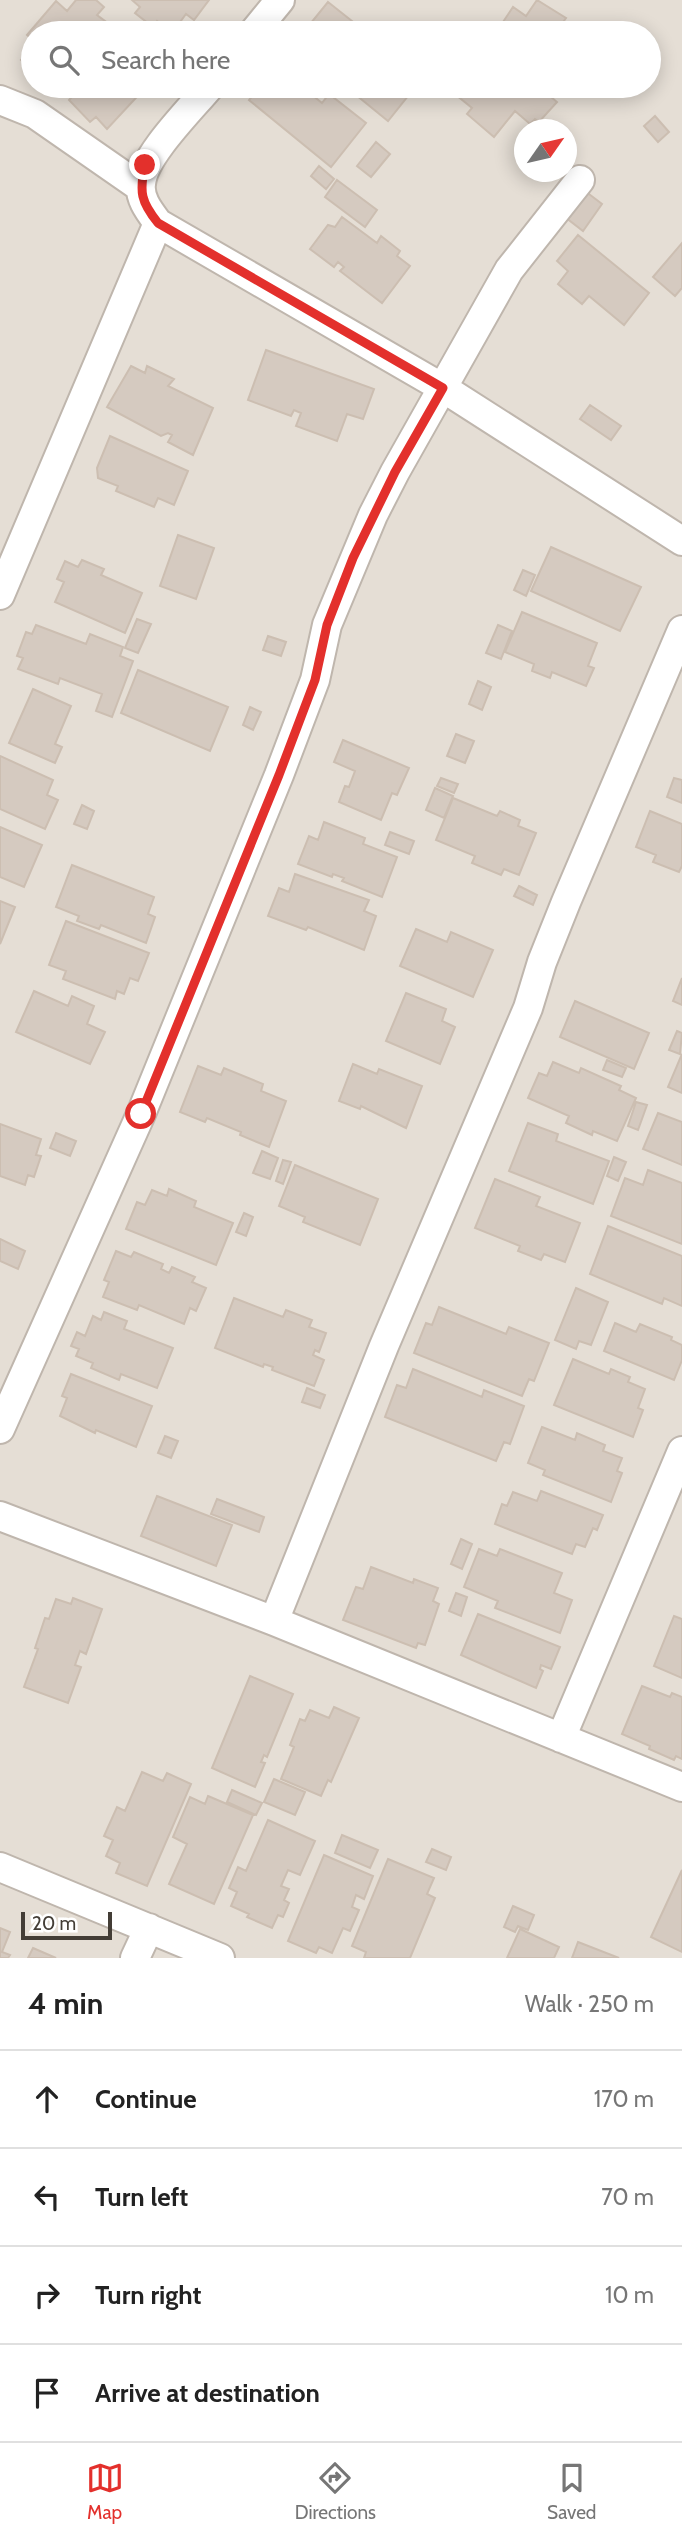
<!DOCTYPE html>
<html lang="en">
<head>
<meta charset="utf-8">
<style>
  body { margin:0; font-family:Cabin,sans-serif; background:#f6f6f6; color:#222 }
  .compass { position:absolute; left:514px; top:119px; width:63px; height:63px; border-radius:50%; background:#fff; box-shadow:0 4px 18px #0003; rotate:56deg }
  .scale { position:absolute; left:21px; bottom:18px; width:91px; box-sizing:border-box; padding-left:7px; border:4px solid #433d36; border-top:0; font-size:19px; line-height:24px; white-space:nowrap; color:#433d36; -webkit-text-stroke:5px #fff; paint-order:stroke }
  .stop { position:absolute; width:21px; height:21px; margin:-16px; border:5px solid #e3302c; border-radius:50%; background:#fff }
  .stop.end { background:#e3302c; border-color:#fff; box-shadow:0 2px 7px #0008 }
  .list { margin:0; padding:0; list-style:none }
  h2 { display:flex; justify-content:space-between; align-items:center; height:91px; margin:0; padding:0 28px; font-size:30px }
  h2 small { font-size:23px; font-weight:400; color:#767676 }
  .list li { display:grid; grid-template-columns:46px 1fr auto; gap:21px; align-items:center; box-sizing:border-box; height:98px; padding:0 28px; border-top:2px solid #e0e0e0 }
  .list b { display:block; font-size:26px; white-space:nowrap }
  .list em { font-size:23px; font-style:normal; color:#767676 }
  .icon { flex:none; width:38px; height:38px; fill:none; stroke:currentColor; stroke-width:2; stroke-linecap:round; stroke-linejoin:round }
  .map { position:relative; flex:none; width:682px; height:1958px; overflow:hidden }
  .search { position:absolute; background:#fff; box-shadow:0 4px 18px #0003; left:21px; right:21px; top:21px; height:77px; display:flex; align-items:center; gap:18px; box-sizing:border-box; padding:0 24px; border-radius:38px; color:#767676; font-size:26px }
  .sheet { height:483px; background:#fff }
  nav { display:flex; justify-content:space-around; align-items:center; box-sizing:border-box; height:98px; border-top:2px solid #e0e0e0; background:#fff; font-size:19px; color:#767676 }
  nav a { display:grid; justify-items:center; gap:4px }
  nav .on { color:#e3302c }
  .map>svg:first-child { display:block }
  .residential { fill:#e5ded5; fill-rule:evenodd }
  .building { fill:#d5cac0; stroke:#ccbeb1; stroke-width:2 }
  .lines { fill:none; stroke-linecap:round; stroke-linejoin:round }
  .street-casing { stroke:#bfb6ad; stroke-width:32 }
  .street { stroke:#fff; stroke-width:28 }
  .route { stroke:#e3302c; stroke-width:9 }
</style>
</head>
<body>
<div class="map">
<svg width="682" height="1958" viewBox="0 0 682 1958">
  <rect width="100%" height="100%" fill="#f1ede6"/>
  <path class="residential" d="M0 0H682V1958H0ZM33 33H649V86H33ZM524 130H566V172H524Z"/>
  <path class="building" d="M76 0H96L104 7 97 15 113 27 108 33H33V40L27 35 56 1 67 11Z
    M132 0H209L194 20 186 14 172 33 157 21 153 27 135 13 140 7Z
    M537 0 566 18 561 25 572 33H516L503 22 513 7 526 16Z
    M328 2 367 33H312L306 29Z
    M33 46V70L21 60Z
    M82 86H147L107 129 96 117 90 122 69 100Z
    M261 86H301L322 103 329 94 366 123 331 167 249 100Z
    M337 86H416L388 121 345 86 341 89Z
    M445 86H538L557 102 539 122 535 119 530 124 515 111 494 137 467 114 472 108Z
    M655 116 669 132 658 142 644 126Z
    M376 142 390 154 371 177 357 166Z
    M319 166 334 179 326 189 311 176Z
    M337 180 377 210 365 227 325 197Z
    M585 191 602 204 583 231 565 217Z
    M342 217 377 243 381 236 400 251 397 256 410 266 382 303 340 271 344 267 338 262 334 267 310 249 328 225 335 227Z
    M578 235 649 293 624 325 589 296 582 304 558 284 568 271 557 261Z
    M682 243V288L675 296 653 277Z
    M266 350 374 389 363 419 347 414 337 441 296 426 301 413 294 410 291 416 248 400Z
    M131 366 145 373 147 366 174 379 168 386 213 408 193 455 168 442 172 435 168 433 161 436 107 407Z
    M590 405 621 426 611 440 580 419Z
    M110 436 188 471 174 505 158 498 154 507 116 491 118 486 98 478 97 468Z
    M178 535 214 548 196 599 160 586Z
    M551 547 641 587 620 631 531 591Z
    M82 560 104 569 101 575 142 593 125 633 55 602 64 582 57 579 65 561 78 567Z
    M523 570 535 575 526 596 514 590Z
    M522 612 597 643 588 666 594 668 586 686 552 672 550 678 532 671 534 664 505 652Z
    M137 619 151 624 138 653 125 648Z
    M36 625 86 644 90 634 123 647 120 656 133 661 112 717 96 711 102 694 60 678 58 684 18 669 23 658 17 656 26 632 32 634Z
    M498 625 512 631 501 659 486 653Z
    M268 636 286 642 281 656 263 650Z
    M138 670 228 707 210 751 121 713Z
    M478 681 491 687 482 710 469 704Z
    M33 689 71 706 55 744 62 747 55 763 9 743Z
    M250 707 261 712 253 730 243 725Z
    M456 734 474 741 465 763 447 756Z
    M343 740 409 768 397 795 392 793 381 820 339 802 345 786 349 787 355 771 334 762Z
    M0 756 53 780 47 795 58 800 45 829 0 809Z
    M441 778 458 784 454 793 437 786Z
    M674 778 682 780V803L667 797Z
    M435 788 453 796 444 818 426 810Z
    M453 798 497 816 500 811 520 820 518 826 536 833 519 875 504 869 501 875 472 863 475 856 436 840Z
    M82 805 94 811 87 829 74 824Z
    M650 811 682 824V866L679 872 653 862 656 855 636 847Z
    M324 822 365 838 363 844 397 857 382 897 342 881 344 878 333 874 332 877 298 864 309 836 318 840Z
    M0 827 42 845 24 887 0 877Z
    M390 832 414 841 409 854 385 845Z
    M72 865 154 897 148 914 155 917 146 943 101 925 99 929 77 921 79 916 56 907Z
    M295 874 369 900 364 911 376 916 364 950 308 927 306 930 268 916 279 888 289 892Z
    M519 886 537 895 533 905 514 896Z
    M0 901 15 907 0 944Z
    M66 921 149 953 138 981 130 978 124 994 117 991 115 999 63 979 66 971 49 965Z
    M416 929 447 942 451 932 493 950 473 997 400 966Z
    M682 978V1005L673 1001Z
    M34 991 68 1006 72 996 94 1006 87 1024 105 1032 90 1064 16 1032Z
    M406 993 446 1009 442 1021 455 1027 440 1064 386 1041Z
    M575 1001 649 1033 634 1069 560 1037Z
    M677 1031 682 1033 680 1054 669 1050Z
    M682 1054V1093L668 1087Z
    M607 1060 626 1068 622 1077 603 1070Z
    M553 1062 579 1073 581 1068 621 1086 619 1090 636 1098 617 1141 593 1131 592 1135 566 1123 569 1116 528 1098 539 1073 547 1076Z
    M353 1064 377 1074 379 1069 422 1086 406 1128 361 1106 360 1109 339 1101Z
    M198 1066 221 1075 224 1068 263 1084 261 1091 286 1101 269 1147 240 1135 241 1132 207 1118 205 1122 180 1112Z
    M636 1102 647 1105 638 1130 628 1126Z
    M658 1113 682 1122V1165L643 1149Z
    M528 1123 558 1134 556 1141 609 1161 593 1204 509 1171Z
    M0 1124 41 1139 36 1155 41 1156 34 1177 28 1175 25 1185 0 1176Z
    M56 1133 76 1141 70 1156 50 1148Z
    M262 1151 278 1158 270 1179 253 1173Z
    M614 1157 626 1162 618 1181 607 1176Z
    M283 1160 291 1162 283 1184 276 1181Z
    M295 1165 378 1199 360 1245 303 1222 305 1217 279 1206Z
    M648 1170 682 1183V1244L611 1216 625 1178 643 1185Z
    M495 1179 540 1197 536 1206 580 1223 565 1262 544 1254 541 1260 518 1251 520 1246 475 1228Z
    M169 1189 196 1201 194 1207 233 1223 216 1265 126 1229 137 1202 145 1205 152 1190 167 1196Z
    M244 1213 253 1217 246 1236 236 1232Z
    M608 1226 682 1256V1306L664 1298 662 1304 590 1274Z
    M0 1239 25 1251 18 1269 0 1261Z
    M116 1251 131 1257 134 1252 163 1264 161 1269 169 1273 172 1267 195 1277 192 1282 206 1288 196 1311 190 1308 184 1324 139 1305 137 1310 103 1297 109 1282 104 1280Z
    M576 1288 608 1302 591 1345 579 1341 576 1349 555 1340Z
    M234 1298 283 1317 286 1310 312 1320 309 1327 326 1333 319 1352 315 1350 313 1355 324 1360 314 1386 272 1370 273 1367 264 1364 263 1367 215 1348Z
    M439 1307 506 1334 509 1327 549 1343 534 1381 529 1379 522 1396 414 1353 426 1323 432 1325Z
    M104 1312 127 1321 124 1329 173 1348 157 1388 121 1374 119 1380 91 1368 93 1363 76 1356 79 1349 71 1346 77 1332 85 1336 93 1316 101 1320Z
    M615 1323 636 1332 640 1324 672 1337 671 1340 682 1345V1360L674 1380 604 1351Z
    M573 1359 609 1374 611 1369 630 1377 628 1382 645 1389 638 1408 643 1410 633 1437 554 1405Z
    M413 1369 482 1397 484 1390 524 1406 510 1444 504 1442 496 1461 385 1417 397 1385 406 1388Z
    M71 1374 152 1406 136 1447 96 1430 95 1433 60 1416 67 1398 62 1396Z
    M307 1388 325 1395 320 1408 302 1402Z
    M542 1427 575 1440 577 1433 605 1445 603 1451 622 1458 617 1471 622 1473 611 1502 543 1475 545 1470 528 1463Z
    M165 1436 178 1441 171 1458 158 1453Z
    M541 1491 603 1515 597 1530 593 1528 585 1547 576 1544 572 1554 495 1524 502 1504 507 1506 513 1492 537 1501Z
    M157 1496 232 1525 216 1566 141 1536Z
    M217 1499 264 1517 259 1532 211 1514Z
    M461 1539 472 1544 462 1569 451 1564Z
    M479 1549 497 1556 500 1549 562 1573 554 1593 572 1600 560 1633 495 1608 498 1601 464 1587Z
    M371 1567 413 1583 414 1579 438 1588 433 1601 439 1604 425 1645 418 1643 416 1648 343 1620 356 1587 363 1589Z
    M456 1593 467 1597 461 1616 449 1611Z
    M73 1598 102 1609 86 1654 80 1651 75 1665 81 1667 68 1703 24 1687 38 1649 35 1648 45 1618 49 1619 56 1599 71 1604Z
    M478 1614 560 1647 551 1669 541 1665 540 1669 543 1671 536 1688 461 1655Z
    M674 1616 682 1619V1678L654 1666Z
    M250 1676 293 1694 267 1757 264 1755 261 1762 265 1763 255 1787 212 1768Z
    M642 1686 670 1697 672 1693 682 1697V1759L676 1756 674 1760 649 1749 650 1746 622 1734Z
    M334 1707 359 1718 331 1782 328 1780 321 1796 281 1779 294 1747 290 1745 300 1719 305 1721 310 1710 329 1718Z
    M142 1772 163 1781 167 1773 191 1784 147 1886 116 1873 120 1863 106 1856 113 1840 104 1836 117 1807 125 1811Z
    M274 1779 305 1792 295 1815 264 1802Z
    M232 1790 262 1803 256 1815 227 1802Z
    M208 1796 253 1815 214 1904 169 1884 187 1844 173 1837 190 1797 205 1804Z
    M268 1820 315 1841 300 1875 288 1870 281 1886 289 1889 284 1900 289 1903 283 1917 278 1915 272 1928 247 1917 249 1914 231 1906 237 1892 229 1888 238 1867 246 1871Z
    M342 1835 378 1850 370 1868 335 1853Z
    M432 1849 451 1857 446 1870 426 1862Z
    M324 1855 373 1876 364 1899 356 1895 352 1907 359 1910 350 1931 343 1928 332 1953 319 1947 316 1953 288 1941Z
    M388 1859 434 1878 427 1894 435 1898 410 1958H364L366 1952 352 1946Z
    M682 1870V1952L651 1937Z
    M513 1906 534 1915 528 1930 518 1926 515 1932 504 1927Z
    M0 1928 10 1932 2 1952 10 1955 8 1958H0Z
    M520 1929 559 1947 554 1958H507Z
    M578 1942 619 1958H572Z
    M33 1948 56 1958H28Z"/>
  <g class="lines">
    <g class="street-casing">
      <path id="street" d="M253 33 280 0
        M210 86C191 109 143 156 141 184 139 199 150 212 158 223L443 388 682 541
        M0 100 35 114 140 187
        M0 595 158 223
        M0 1429 141 1114 279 775 315 680 327 625 373 515 395 472 509 270 580 180
        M0 1516 274 1621 682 1787
        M274 1621 384 1346 528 1008 542 962 566 902 682 630
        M561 1738 682 1451
        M0 1867 220 1958
        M135 1958 149 1928"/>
    </g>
    <use href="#street" class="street"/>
  </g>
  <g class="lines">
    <path class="route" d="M141 1114 279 775 315 680 327 625 353 558 395 472 443 388 158 223C141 202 139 192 145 165"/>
  </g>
</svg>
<svg class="compass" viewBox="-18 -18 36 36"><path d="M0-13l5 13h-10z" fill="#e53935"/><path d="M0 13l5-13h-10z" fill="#767676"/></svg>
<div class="scale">20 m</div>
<div class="stop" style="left:141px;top:1114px"></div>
<div class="stop end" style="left:145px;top:165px"></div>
<div class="search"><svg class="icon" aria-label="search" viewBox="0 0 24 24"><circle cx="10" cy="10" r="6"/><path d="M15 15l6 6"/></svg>Search here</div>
</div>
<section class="sheet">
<h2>4 min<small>Walk · 250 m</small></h2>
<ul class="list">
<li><svg class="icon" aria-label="ahead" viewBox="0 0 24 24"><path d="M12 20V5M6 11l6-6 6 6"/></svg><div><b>Continue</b></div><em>170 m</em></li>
<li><svg class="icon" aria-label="left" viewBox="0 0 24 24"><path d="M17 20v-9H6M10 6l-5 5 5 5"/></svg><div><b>Turn left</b></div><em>70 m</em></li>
<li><svg class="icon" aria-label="right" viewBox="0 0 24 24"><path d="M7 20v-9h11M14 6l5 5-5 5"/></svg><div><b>Turn right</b></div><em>10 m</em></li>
<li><svg class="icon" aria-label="arrive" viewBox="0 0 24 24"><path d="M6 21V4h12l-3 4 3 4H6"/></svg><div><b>Arrive at destination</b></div></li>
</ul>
</section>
<nav>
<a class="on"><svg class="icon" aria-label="map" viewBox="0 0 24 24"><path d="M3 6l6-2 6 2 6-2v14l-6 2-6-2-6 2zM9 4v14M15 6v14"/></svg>Map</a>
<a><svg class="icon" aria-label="directions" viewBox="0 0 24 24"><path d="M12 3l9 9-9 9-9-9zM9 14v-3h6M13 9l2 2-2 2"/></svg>Directions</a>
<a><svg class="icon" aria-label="saved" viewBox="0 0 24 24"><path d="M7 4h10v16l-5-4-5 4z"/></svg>Saved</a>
</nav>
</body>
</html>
